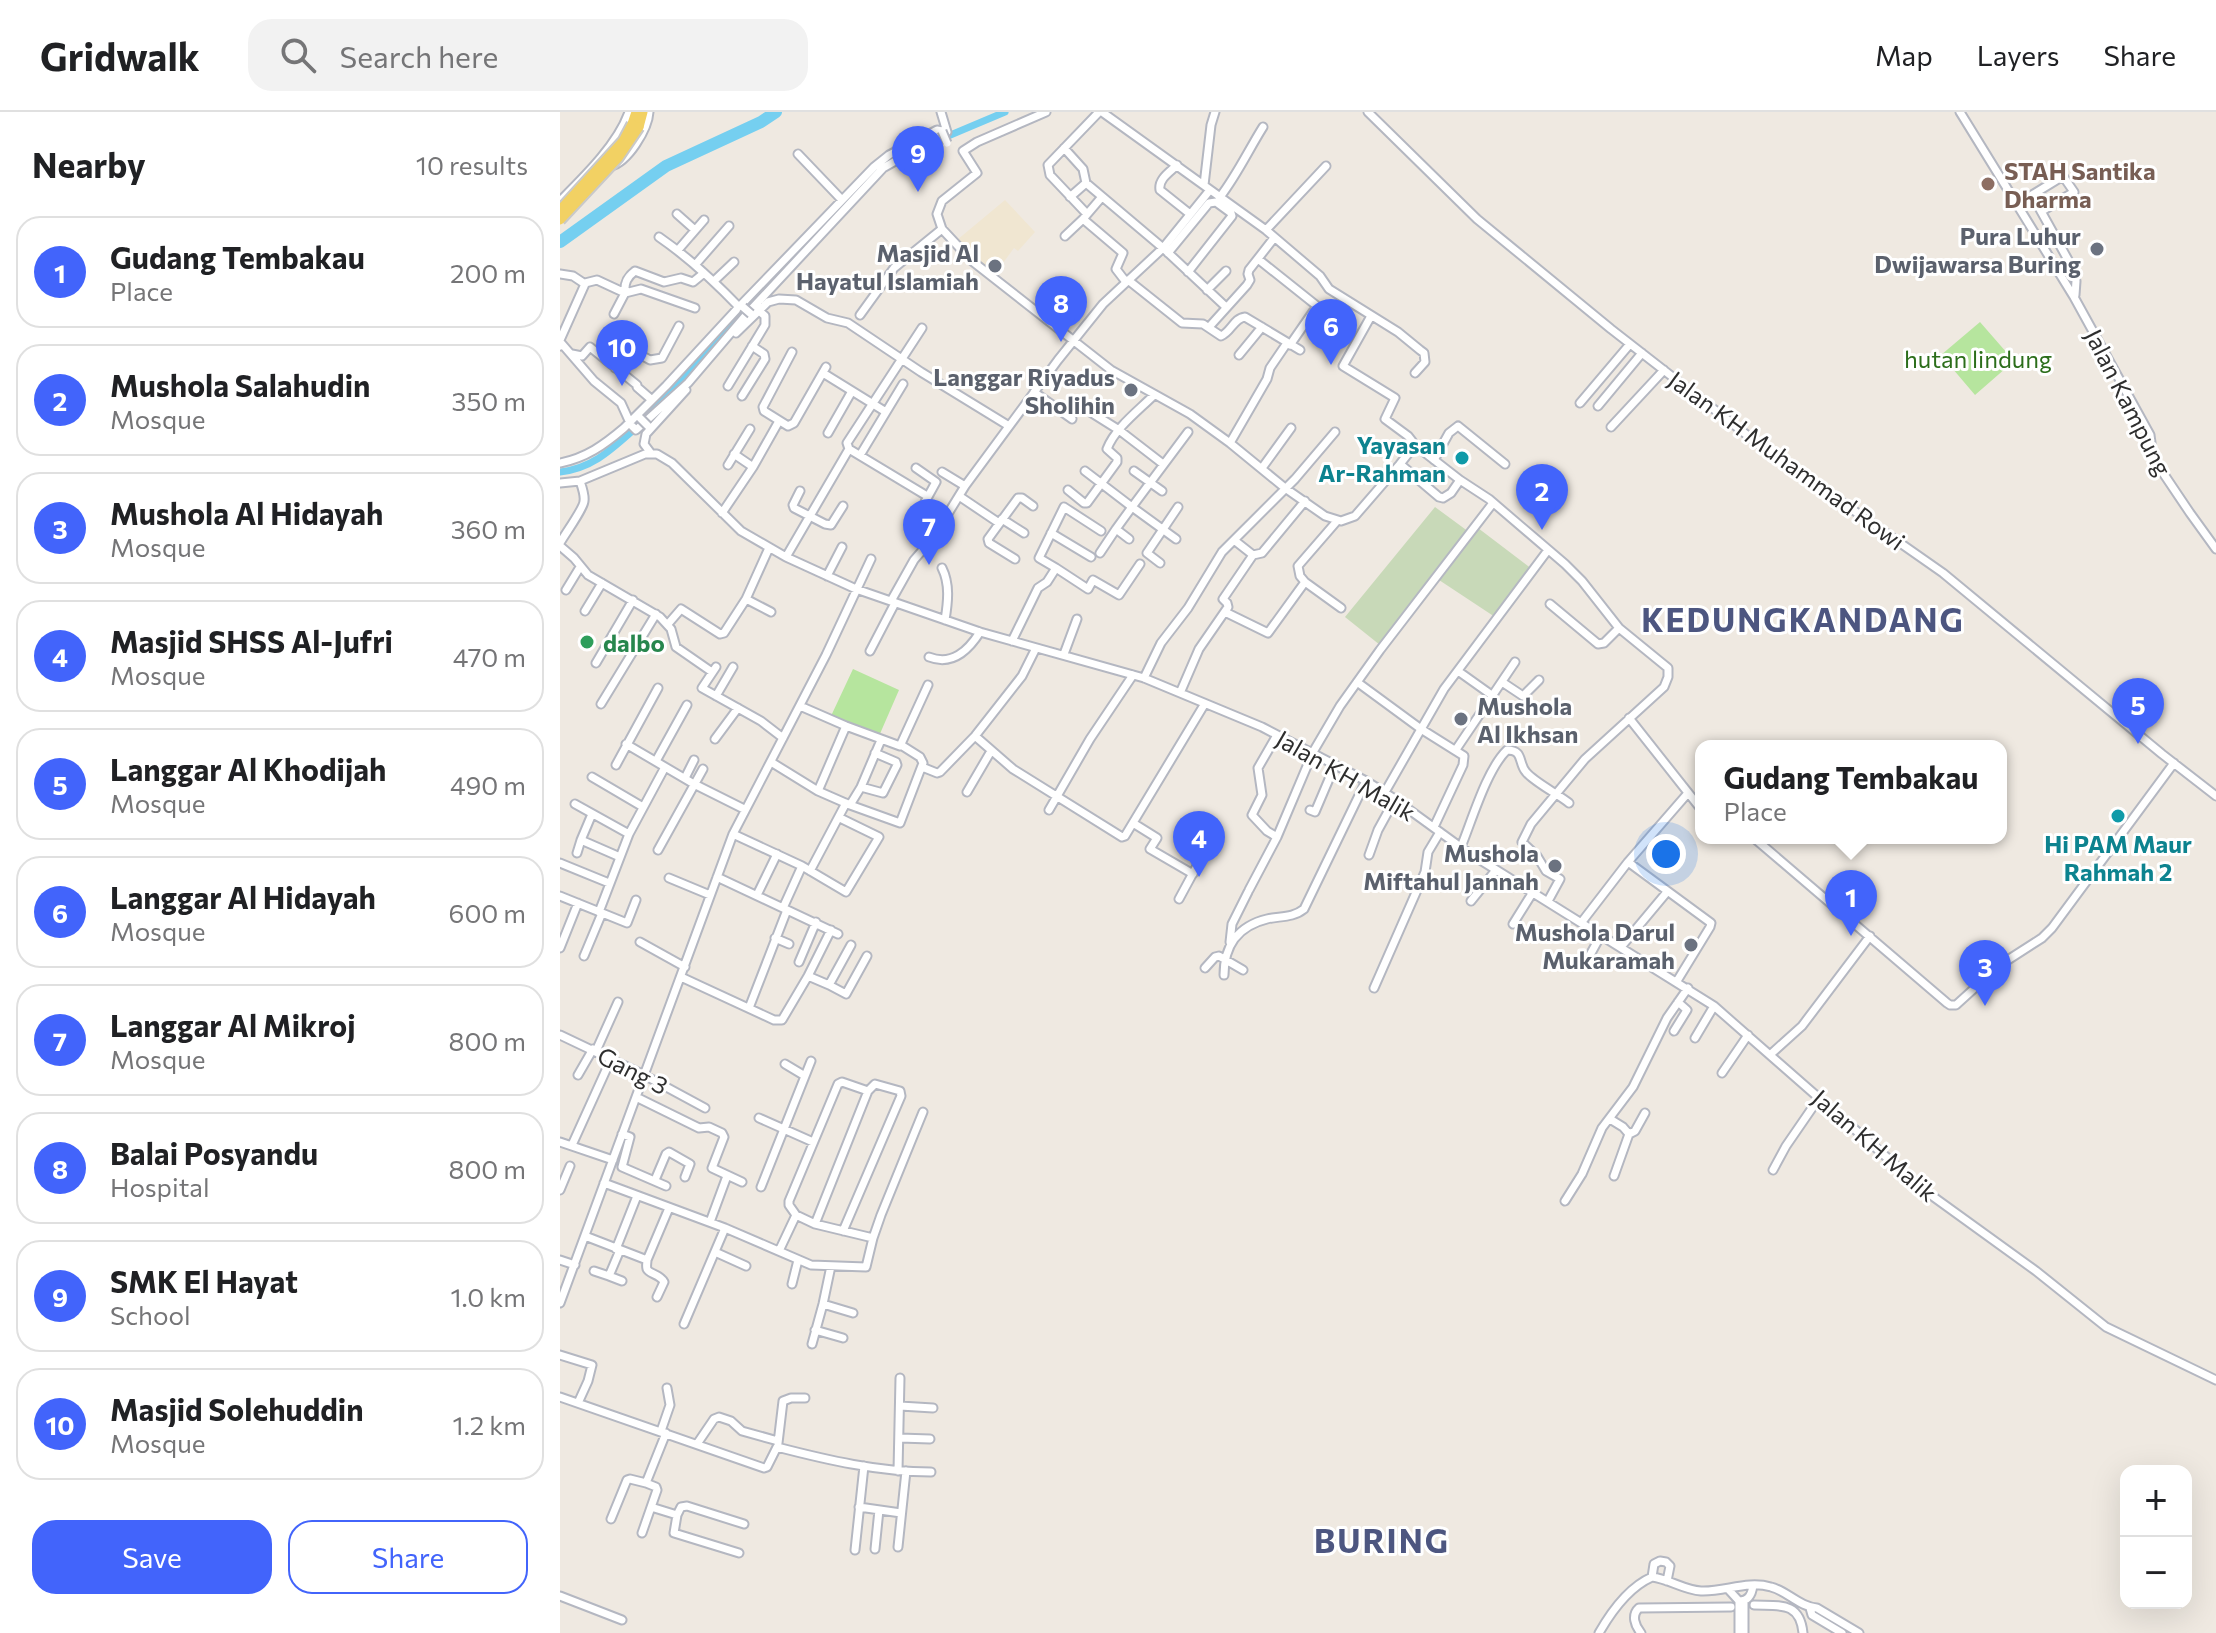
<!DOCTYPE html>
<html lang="en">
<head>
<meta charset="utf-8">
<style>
  body { margin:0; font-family:Commissioner,sans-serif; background:#f2f2f2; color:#202124 }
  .controls { position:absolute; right:24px; bottom:24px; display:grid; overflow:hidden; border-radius:16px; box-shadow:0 8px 32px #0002 }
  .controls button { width:72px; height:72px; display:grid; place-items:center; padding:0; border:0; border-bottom:2px solid #e0e0e0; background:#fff; color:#202124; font:40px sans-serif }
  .you { position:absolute; left:1106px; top:742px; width:28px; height:28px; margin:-20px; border:6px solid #fff; border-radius:50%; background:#1a73e8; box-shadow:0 0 0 12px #1a73e833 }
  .badge { display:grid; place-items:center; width:52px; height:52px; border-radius:50%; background:#4264fb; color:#fff; font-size:26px; font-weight:700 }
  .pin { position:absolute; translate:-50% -66px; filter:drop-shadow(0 2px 4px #0008) }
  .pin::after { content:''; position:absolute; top:42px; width:28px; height:24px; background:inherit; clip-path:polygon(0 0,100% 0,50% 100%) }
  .popup { position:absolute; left:1135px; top:628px; width:312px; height:104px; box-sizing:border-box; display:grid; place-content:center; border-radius:16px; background:#fff; filter:drop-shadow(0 2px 6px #0005); font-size:26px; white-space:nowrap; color:#757577 }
  .popup b { font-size:30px; color:#202124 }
  .popup::after { content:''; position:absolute; left:50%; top:100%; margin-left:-16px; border:16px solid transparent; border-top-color:#fff }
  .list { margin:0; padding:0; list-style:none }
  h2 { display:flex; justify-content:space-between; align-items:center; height:104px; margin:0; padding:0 32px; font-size:34px }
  h2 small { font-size:26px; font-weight:400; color:#757577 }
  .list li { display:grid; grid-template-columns:52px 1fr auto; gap:24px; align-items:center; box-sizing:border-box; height:112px; margin:0 16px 16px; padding:0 16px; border:2px solid #e0e0e0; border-radius:24px }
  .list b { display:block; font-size:30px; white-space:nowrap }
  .list p { margin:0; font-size:26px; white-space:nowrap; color:#757577 }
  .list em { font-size:26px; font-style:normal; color:#757577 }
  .actions { display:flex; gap:16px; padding:24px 32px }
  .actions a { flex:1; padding:18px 0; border:2px solid #4264fb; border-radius:24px; text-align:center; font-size:28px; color:#4264fb }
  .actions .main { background:#4264fb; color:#fff }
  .icon { flex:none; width:44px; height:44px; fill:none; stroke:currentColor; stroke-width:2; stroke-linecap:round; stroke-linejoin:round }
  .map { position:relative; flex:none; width:1656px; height:1521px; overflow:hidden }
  header { display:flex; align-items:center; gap:48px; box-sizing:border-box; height:112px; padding:0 40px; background:#fff; border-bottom:2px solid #e0e0e0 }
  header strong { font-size:38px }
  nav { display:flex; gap:44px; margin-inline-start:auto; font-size:28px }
  .search { width:560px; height:72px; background:#f2f2f2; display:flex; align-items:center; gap:20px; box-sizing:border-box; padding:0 28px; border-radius:24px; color:#757577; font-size:30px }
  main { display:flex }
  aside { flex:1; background:#fff }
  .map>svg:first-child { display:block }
  .education { fill:#f0e6d1 }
  .green { fill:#b6e59e }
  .cemetery { fill:#c8d9b8 }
  .water { fill:#75cff0 }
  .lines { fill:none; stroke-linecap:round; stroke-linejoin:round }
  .canal { stroke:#75cff0; stroke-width:7 }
  .river { stroke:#75cff0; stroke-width:12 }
  .minor-casing { stroke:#b4b7c1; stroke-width:11 }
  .major-casing { stroke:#c9c9c9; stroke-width:13 }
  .minor { stroke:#fff; stroke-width:7 }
  .major { stroke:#f2d163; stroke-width:9 }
  .minor-bridge-casing { stroke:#b4b7c1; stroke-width:11; stroke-linecap:butt }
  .major-bridge-casing { stroke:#c9c9c9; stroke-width:13; stroke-linecap:butt }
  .minor-bridge { stroke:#fff; stroke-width:7 }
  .major-bridge { stroke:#f2d163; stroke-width:9 }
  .education-dot { fill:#8d6e63; stroke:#fff; stroke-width:3 }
  .worship-dot { fill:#6b7280; stroke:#fff; stroke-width:3 }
  .culture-dot { fill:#0f9aa8; stroke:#fff; stroke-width:3 }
  .leisure-dot { fill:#2e9e5b; stroke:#fff; stroke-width:3 }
  .labels { text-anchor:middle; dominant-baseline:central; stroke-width:6; stroke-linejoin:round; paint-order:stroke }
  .education-label { font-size:24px; font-weight:bold; fill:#785e54; stroke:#fff; text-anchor:start }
  .worship-label { font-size:24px; font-weight:bold; fill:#5b616d; stroke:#fff; text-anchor:end }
  .park-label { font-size:24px; fill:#2c6e1b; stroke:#fff }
  .street-label { font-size:24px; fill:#2e2e2e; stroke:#fff }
  .culture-label { font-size:24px; font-weight:bold; fill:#0d838f; stroke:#fff; text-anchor:end }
  .leisure-label { font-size:24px; font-weight:bold; fill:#27864d; stroke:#fff; text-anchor:start }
  .district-label { font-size:32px; font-weight:bold; letter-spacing:2px; fill:#4d5680; stroke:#fff }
</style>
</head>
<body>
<header>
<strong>Gridwalk</strong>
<div class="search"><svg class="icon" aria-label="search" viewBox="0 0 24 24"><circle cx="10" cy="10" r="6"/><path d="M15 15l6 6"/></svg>Search here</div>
<nav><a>Map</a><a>Layers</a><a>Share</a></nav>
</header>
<main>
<aside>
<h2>Nearby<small>10 results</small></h2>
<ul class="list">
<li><span class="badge">1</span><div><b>Gudang Tembakau</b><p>Place</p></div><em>200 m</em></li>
<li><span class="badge">2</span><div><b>Mushola Salahudin</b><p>Mosque</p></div><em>350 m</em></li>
<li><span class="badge">3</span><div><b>Mushola Al Hidayah</b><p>Mosque</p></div><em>360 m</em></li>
<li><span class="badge">4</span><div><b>Masjid SHSS Al-Jufri</b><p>Mosque</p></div><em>470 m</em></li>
<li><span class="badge">5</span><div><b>Langgar Al Khodijah</b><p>Mosque</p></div><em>490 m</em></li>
<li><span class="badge">6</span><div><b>Langgar Al Hidayah</b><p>Mosque</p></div><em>600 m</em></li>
<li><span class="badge">7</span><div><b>Langgar Al Mikroj</b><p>Mosque</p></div><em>800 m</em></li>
<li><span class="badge">8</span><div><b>Balai Posyandu</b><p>Hospital</p></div><em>800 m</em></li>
<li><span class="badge">9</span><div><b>SMK El Hayat</b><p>School</p></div><em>1.0 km</em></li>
<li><span class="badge">10</span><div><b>Masjid Solehuddin</b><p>Mosque</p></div><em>1.2 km</em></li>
</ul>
<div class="actions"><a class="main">Save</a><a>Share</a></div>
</aside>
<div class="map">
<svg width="1656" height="1521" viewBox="0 0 1656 1521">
  <rect width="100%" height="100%" fill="#efe9e1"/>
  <path class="education" d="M445 88 475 120 458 139 454 136 443 151 437 165 419 152 397 128Z"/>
  <path class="green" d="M1420 210 1454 249 1415 283 1381 243Z
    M293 557 339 578 319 624 271 604Z"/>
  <path class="cemetery" d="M875 395 909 420 820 533 785 505Z
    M918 416 972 457 935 505 879 468Z"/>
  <path class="water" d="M180 201 189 208 96 311 85 301Z"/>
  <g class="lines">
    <path class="canal" d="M381 27 445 0
      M0 360C34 356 53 336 78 314"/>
    <path class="river" d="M0 130 106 54 201 10 216 0"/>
    <g class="minor-casing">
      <path id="minor" d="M542 0 706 118 760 164 769 177 838 220 860 238 864 241 865 250 855 261
        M808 0 917 107 1051 217 1196 330 1383 461 1602 642 1656 684
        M1400 0 1514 185 1590 323 1593 346 1630 401 1656 437
        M504 36 523 57 526 71 603 136 666 195
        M403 39 417 61 382 89 377 102 382 117 412 149 551 258 630 302 670 331 725 376 765 404 781 409 795 404 840 352
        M403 39 417 30 486 0
        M238 42 282 88
        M617 53C610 60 598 67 600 78L630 102
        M51 54C68 50 88 17 89 0
        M644 73 651 13 655 0
        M510 85 526 71
        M660 85C677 63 688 39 703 15
        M541 86 523 107 563 141 556 157 566 170
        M0 89C24 65 58 32 69 0
        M1482 99 1514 80 1503 64 1472 83 1512 155 1516 169 1515 183
        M117 102 135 118
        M527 102 490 63 488 53 539 0
        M706 118 766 54
        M505 124 523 107
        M99 125C128 145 154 169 179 195
        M118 138 144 108
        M608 141 649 91 656 90 671 101 672 104 628 160
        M698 147 757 194 730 233
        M135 153 169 114
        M0 162 13 164 25 172 0 228
        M568 168 622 211 643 212 661 224C671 220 674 206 685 205L740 238
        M154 169 174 150
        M25 171 37 168 65 181 54 202
        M647 178 666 159
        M135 196 81 177 65 181C64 171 67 165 75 159L104 170 121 166 133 170 144 161
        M300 203 334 156 382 117
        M811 204 783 254 835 286 825 307 848 324 855 333 840 352 879 385 883 386 891 381 900 368 929 387 1005 452 1022 469 1059 516 1108 556V565L1104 575 1025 647 971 712 962 730 977 744 986 759 1000 767 988 789
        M650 214 687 173 690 168 688 162 689 158 714 126
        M362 216 287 331 289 337 367 384
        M176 221 208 190 219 187 236 188 267 206 288 211 361 260 449 314
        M55 226 68 236
        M0 234 2 232 34 269 61 291 71 313 76 318 128 271 186 203 323 56 387 20 381 0
        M232 240 203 295 204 299 228 314 234 311 266 255
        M12 242 22 244 30 235 77 273V275L92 288
        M679 243 702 215
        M55 256 68 236 90 248 102 246 119 214
        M263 261 326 300
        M168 274 205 213V204L198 198
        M474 280 512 307
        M182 284 205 247 204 242 192 234
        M1020 291 1070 232
        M1038 294 1082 241
        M524 296 559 318 603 352
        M1051 315 1104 258
        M268 321 292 279
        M670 331 707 267 710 256 727 231
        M855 333 900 368
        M90 340 84 332 86 322 126 278
        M302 340 343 272
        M174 342 193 355
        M874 348 889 321 898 314 945 352
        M0 351C26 346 44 333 64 316L106 274 179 195 314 55 329 43 377 18 382 19
        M168 353 190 317
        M356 356 376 370 365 390 386 404
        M702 356 731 316
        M525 359 572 395 556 417 569 427
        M574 359 602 379
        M382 360 405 374
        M0 371 20 369 85 342H97L112 351 181 419 226 445 296 477 420 520 584 566 702 615 806 669 833 686 906 739 1154 894 1364 1078 1476 1159 1546 1215 1656 1268
        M508 378 524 391H527L557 350V346L547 337C555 316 578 299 594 283
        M240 379 233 393 234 396 265 412 271 413 283 394
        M399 384 439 411
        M162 401 193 355 219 309
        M442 407 464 421
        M491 421 531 445
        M616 427 572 395 628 320
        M674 428 693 443
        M0 431C5 422 24 396 24 389 25 383 22 375 20 369
        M0 434 14 446 28 463 100 505 111 517 116 535 152 560
        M540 441 556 417
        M226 445 289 337
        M455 447 429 431 428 427 458 386H462L473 394
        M600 451 587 441 618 395
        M382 456C390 472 388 490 385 508
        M496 456 479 446 504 395 541 419
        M267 464 282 435
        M745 470 781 496
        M6 478 20 455
        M186 487 211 500
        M331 489 354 448 373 426 405 374 498 248 543 192 603 136 650 78
        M990 492 1038 532 1044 531 1059 516
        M25 499 42 471
        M665 500 708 521 745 470 740 464 738 454 777 409
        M108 512 121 497 160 522 164 521 186 487 209 436
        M452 529 478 476 487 470 496 456 528 477 533 468 559 483 580 452
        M310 539 335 491
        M504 542 517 507
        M369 545C392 554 408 539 420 520
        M36 551 73 488
        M156 555 142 576 201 609 223 626
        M898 559 933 584
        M584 566 601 531 628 496 662 440 735 367 775 320
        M797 570 861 617 896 639
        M942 570 963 584 979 568
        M620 581 639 537 668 495 667 491 663 487 693 443 702 441 745 389
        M156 584 173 555
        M41 592 96 502
        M240 594 286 614 340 634 368 573
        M1069 606 1141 697
        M717 623 698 656 702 683 692 703 707 719 717 725 753 640 780 594 820 538 933 391
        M415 624 453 657 562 725 565 724 644 593
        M155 627 178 596
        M66 632 134 672 184 697
        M96 649 127 593
        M211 650 258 679 290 693 301 675 321 628
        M56 653 98 576
        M362 655 377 661 380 660 415 624 462 564 476 536
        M32 665 83 695
        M125 666 134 648
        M301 675 323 681 337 653 336 650 315 641
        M258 679 286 614
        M407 680 431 639
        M825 680 884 577 988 438
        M15 692 69 722
        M290 693 340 711 363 651 360 645 341 633
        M489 698 530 627 573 563
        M750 698 755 700 775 653
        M32 702 21 728 60 745
        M573 711 597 726 590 737 633 762
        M874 715 903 653 904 644 896 639 897 636 955 550
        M173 722 242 754 286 780 319 725 280 706
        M1194 726 1387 891 1390 893H1396L1440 853 1482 826 1492 816 1614 651
        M901 735C912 708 927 657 947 638 964 638 958 651 966 660 974 670 998 682 1009 691
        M98 738 143 657
        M17 741 21 728
        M809 743 818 718 835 687
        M1068 750 1151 811 1150 815 1117 869
        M0 751 49 771
        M250 759 286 691
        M157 765 278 822
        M109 766 150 783
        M689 778 717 725
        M197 783 217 742
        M0 784 67 811 76 788
        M619 787 639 750
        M911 789 936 758
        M223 796 242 754
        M39 800 69 722 105 655
        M1021 811 1068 750 1128 681
        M953 812 973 780
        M215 826 229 832
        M80 830 125 855
        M670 830 672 812 688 780
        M1061 835 1107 780
        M0 836 18 791
        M1030 843 1041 823
        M24 844 42 801
        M239 850 256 810
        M645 856 655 845 659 844 683 858
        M664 863C664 834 678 814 707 807 719 804 733 806 744 797L806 669
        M248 864 269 873 291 833
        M121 865 214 908H222L248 864 271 818
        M269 873 286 882 307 844
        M814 876 865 760 868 740 880 720
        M189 896 227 798
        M1114 919 1127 898 1118 890
        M0 923 84 963 145 996
        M1135 926 1154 894
        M36 939 58 890
        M1212 941 1242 914 1310 824
        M225 952 245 964
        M1162 961 1188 923
        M18 963 33 937
        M76 985 139 1016 149 1015 162 1021 164 1025 152 1056 182 1070
        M199 1006 253 1030
        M1050 1007 1063 1015 1069 1022 1054 1064
        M62 1022 70 1025 62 1055 106 1074
        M1069 1022 1075 1019 1085 1001
        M0 1030 53 1048
        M12 1033 51 947
        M1213 1058 1226 1034 1259 986
        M95 1068 106 1042 109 1040 130 1052 125 1065
        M44 1071 165 1116 251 1153 306 1155 313 1126 321 1103 363 1000
        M201 1075 251 949
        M0 1078 10 1054
        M1005 1089 1022 1062 1042 1016 1073 975 1107 906 1128 876
        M236 1103 229 1093V1089L278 972 282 970 308 979
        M150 1110 167 1064
        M255 1112 308 979 315 972 340 979 341 984 283 1119
        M25 1124 87 1148 109 1096
        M56 1137 77 1084
        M219 1139 236 1103 255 1112 313 1126
        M155 1140 186 1154
        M0 1148 15 1153
        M87 1148C87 1151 86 1154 87 1157 89 1162 100 1162 104 1170L97 1185
        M34 1159 49 1164 60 1138
        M49 1164 62 1169
        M232 1172 238 1148
        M0 1191 173 722 266 543 311 447
        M263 1192 293 1201
        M124 1212 165 1116
        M255 1218 283 1226
        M252 1232 263 1192 271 1154
        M0 1243 32 1253 28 1269 18 1291
        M0 1285 204 1356 207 1355 217 1335C267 1348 319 1360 371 1360
        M340 1294 373 1296
        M101 1319 110 1293 107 1276
        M340 1326 370 1327
        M218 1331 223 1289 231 1286H245
        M137 1332 154 1307 159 1305 171 1309 182 1319 218 1329
        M338 1359 340 1266
        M91 1395 117 1403 121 1395 127 1394 184 1412
        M299 1395 341 1401
        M117 1403 114 1421 179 1441
        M51 1407 67 1368 70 1367 86 1371
        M82 1421 97 1378 96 1375 86 1371 106 1321
        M338 1435 346 1359
        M315 1437 319 1398
        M295 1438 304 1354
        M1092 1465 1094 1452 1100 1449 1106 1450 1110 1454 1107 1469
        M1168 1477 1179 1489C1189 1489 1192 1482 1193 1473
        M0 1484 62 1508
        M1179 1489V1521
        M1184 1489V1521
        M1194 1493C1219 1494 1240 1489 1243 1521
        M1250 1496 1252 1503 1282 1521
        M1039 1521C1051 1500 1069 1475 1092 1465 1109 1467 1124 1478 1141 1479 1165 1480 1187 1468 1211 1475 1227 1479 1240 1495 1257 1496L1299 1521
        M1081 1521C1075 1514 1071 1503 1079 1496L1171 1495"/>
    </g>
    <g class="major-casing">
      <path id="major" d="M72 12 76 0
        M79 15 83 0"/>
    </g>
    <use href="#minor" class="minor"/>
    <use href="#major" class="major"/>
    <g class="minor-bridge-casing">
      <path id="minor-bridge" d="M382 19 387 31
        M183 195 191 202
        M80 306 88 314"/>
    </g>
    <g class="major-bridge-casing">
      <path id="major-bridge" d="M0 98 63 29 72 12
        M0 108 58 46 79 15"/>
    </g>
    <use href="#minor-bridge" class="minor-bridge"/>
    <use href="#major-bridge" class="major-bridge"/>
  </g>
  <circle class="education-dot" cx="1428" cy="72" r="8"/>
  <g class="worship-dot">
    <circle cx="1537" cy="137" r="8"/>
    <circle cx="435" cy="154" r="8"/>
    <circle cx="571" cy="278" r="8"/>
    <circle cx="901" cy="607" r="8"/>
    <circle cx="995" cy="754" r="8"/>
    <circle cx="1131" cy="833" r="8"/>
  </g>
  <g class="culture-dot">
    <circle cx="902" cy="346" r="8"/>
    <circle cx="1558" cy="704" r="8"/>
  </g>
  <circle class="leisure-dot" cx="27" cy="530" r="8"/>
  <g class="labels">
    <g class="education-label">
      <text x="1444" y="58">STAH Santika<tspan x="1444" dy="28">Dharma</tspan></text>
    </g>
    <g class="worship-label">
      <text x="1521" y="123">Pura Luhur<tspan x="1521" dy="28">Dwijawarsa Buring</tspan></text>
      <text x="419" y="140">Masjid Al<tspan x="419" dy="28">Hayatul Islamiah</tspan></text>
      <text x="555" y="264">Langgar Riyadus<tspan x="555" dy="28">Sholihin</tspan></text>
      <text x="917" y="593" text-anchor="start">Mushola<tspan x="917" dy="28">Al Ikhsan</tspan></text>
      <text x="979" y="740">Mushola<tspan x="979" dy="28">Miftahul Jannah</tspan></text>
      <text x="1115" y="819">Mushola Darul<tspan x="1115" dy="28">Mukaramah</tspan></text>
    </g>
    <g class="park-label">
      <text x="1418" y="246">hutan lindung</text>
    </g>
    <g class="street-label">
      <text transform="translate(1569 290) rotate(63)">Jalan Kampung</text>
      <text transform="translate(1227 348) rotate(36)">Jalan KH Muhammad Rowi</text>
      <text transform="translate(786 663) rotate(30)">Jalan KH Malik</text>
      <text transform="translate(73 958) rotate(27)">Gang 3</text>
      <text transform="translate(1315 1033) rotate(41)">Jalan KH Malik</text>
    </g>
    <g class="culture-label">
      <text x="886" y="332">Yayasan<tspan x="886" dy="28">Ar-Rahman</tspan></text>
      <text x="1558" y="731" text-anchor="middle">Hi PAM Maur<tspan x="1558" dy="28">Rahmah 2</tspan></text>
    </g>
    <g class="leisure-label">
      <text x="43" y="530">dalbo</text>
    </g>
    <g class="district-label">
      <text x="1243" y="507">KEDUNGKANDANG</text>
      <text x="822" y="1428">BURING</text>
    </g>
  </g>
</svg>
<div class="controls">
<button>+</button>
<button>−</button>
</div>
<div class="you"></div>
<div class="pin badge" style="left:1291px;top:824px">1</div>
<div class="popup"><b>Gudang Tembakau</b>Place</div>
<div class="pin badge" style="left:982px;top:418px">2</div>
<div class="pin badge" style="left:1425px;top:894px">3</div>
<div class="pin badge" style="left:639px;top:765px">4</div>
<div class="pin badge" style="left:1578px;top:632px">5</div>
<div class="pin badge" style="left:771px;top:253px">6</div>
<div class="pin badge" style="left:369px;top:453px">7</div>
<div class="pin badge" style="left:501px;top:230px">8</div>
<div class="pin badge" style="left:358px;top:80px">9</div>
<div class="pin badge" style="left:62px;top:274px">10</div>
</div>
</main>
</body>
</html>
